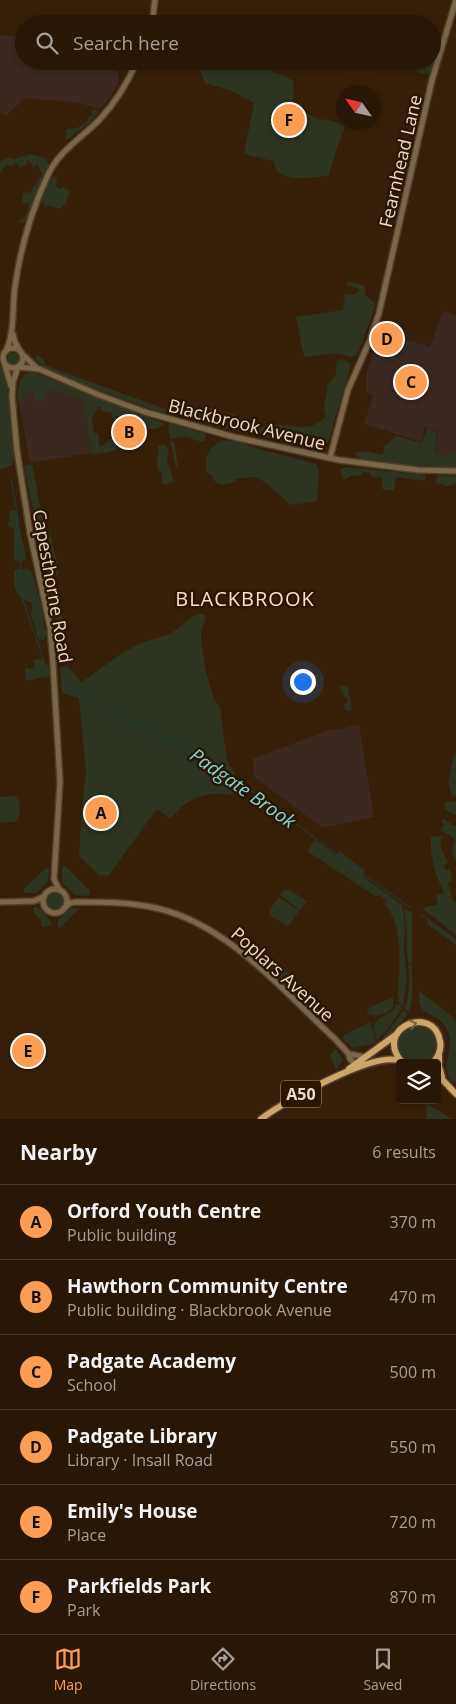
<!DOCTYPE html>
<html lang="en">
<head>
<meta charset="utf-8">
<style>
  body { margin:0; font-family:"Open Sans",sans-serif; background:#302010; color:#f1f3f6 }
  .controls { position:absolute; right:15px; bottom:15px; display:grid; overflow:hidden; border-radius:5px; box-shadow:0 2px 8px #0003 }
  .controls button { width:45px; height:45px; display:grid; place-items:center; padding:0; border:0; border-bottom:1px solid #443628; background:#281706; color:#f1f3f6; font:25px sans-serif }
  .compass { position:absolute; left:336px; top:85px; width:45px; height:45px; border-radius:50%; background:#281706; box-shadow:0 2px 8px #0003; rotate:304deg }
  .you { position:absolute; left:302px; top:681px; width:18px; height:18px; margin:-12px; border:4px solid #fff; border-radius:50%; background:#1a73e8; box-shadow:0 0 0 8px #1a73e833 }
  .badge { display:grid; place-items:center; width:32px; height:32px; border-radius:50%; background:#fc9d54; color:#111; font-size:16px; font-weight:700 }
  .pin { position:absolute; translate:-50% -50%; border:2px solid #fff; box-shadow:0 1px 5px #0006 }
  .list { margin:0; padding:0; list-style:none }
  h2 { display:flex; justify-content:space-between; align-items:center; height:65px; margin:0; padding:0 20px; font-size:21px }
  h2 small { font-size:16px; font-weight:400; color:#a59f9b }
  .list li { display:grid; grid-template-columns:32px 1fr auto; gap:15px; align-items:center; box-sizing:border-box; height:75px; padding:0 20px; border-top:1px solid #443628 }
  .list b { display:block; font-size:19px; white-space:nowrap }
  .list p { margin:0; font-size:16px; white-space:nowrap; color:#a59f9b }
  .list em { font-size:16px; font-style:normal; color:#a59f9b }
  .icon { flex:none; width:28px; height:28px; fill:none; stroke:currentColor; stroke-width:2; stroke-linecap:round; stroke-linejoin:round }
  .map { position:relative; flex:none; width:456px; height:1119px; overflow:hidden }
  .search { position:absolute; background:#281706; box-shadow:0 2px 8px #0003; left:15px; right:15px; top:15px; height:55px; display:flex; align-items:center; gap:12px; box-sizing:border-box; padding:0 18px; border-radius:28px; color:#a59f9b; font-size:19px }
  .sheet { height:515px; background:#281706 }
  nav { display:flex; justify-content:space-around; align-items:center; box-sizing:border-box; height:70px; border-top:1px solid #443628; background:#281706; font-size:14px; color:#a59f9b }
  nav a { display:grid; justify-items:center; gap:2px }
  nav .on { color:#fc9d54 }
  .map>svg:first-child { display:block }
  .education { fill:#3a2821 }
  .green { fill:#2d3421 }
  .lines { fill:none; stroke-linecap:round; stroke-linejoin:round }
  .stream { stroke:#154144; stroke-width:1 }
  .minor-casing { stroke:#533d28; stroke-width:8 }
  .major-casing { stroke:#533d28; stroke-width:9 }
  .minor { stroke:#786749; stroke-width:5 }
  .major { stroke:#cca769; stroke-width:6 }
  .oneway { stroke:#7c5e35 }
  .labels { text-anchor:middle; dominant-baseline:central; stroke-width:5; stroke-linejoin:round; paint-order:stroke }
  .shield { fill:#2b1601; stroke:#b1a090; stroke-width:1 }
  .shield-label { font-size:16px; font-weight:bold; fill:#eadbcd }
  .street-label { font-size:18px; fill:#eadbcd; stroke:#2b1601 }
  .water-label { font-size:19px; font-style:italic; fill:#85d3da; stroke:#2b1601 }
  .quarter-label { font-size:20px; letter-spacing:1px; fill:#faddcb; stroke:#2b1601 }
</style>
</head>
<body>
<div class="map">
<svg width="456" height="1119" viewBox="0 0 456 1119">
  <rect width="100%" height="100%" fill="#361f08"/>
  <path class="education" d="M0 35 24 37V61H115L118 69V83L109 99 100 109 79 103 25 98 6 116 0 112Z
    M443 311 456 315V465L435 451 438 431 425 427 421 442 364 424 373 397 370 393H366V375L380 331 430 347Z
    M31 371 89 396 97 452 30 463 18 399 20 385 24 374Z
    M359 725 374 817 323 828 254 777 253 759 329 730H335Z"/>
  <path class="green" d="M432 50 437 52 432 71 429 74 419 73 409 66 390 61H409L425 67 426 63 432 61Z
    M264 61 273 72 282 74 293 81 294 95 291 105 302 114H309L317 119 329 120 344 126V130L339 142 328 176C309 177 278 185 273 161L244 154 254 103 232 91 205 83 198 63 195 62Z
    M96 109 99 112 91 121 67 140 65 138 67 129 77 128 88 121V118L92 114 91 111Z
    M32 154 45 158 49 165 46 174 34 199 27 223 17 221C27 219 27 213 29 204L27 202 25 205 22 203 23 193 31 192C34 185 41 178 42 173L37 165 33 168 32 163 27 160V164L20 168 17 163H14L13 166 11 167 7 165 4 167 0 174V162L10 157 13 159Z
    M54 176 57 179 56 185 59 189 62 187 70 191 66 200 67 203 60 209 50 206 45 207 41 200 48 183Z
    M347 282 362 285 364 286 366 296 376 304 358 354 353 357 335 353 304 357 296 317 343 310 345 294 353 295 359 291V289L347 285Z
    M7 359a6 6 0 1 1 12 0a6 6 0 1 1-12 0Z
    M37 355 45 361 44 364 60 371 168 410 165 414 82 384 44 367 35 359Z
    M340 359 350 363V371L345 385 328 443 322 444 323 450 209 425 195 419 170 415 172 410 200 407 211 408 218 412 233 414 247 421 257 429C281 416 306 439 326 416 321 406 328 397 327 386 330 382 335 378 336 373 337 368 335 365 337 361Z
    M0 365 7 383 14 455 13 465 0 469Z
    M32 373 43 376 165 424C155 432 152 429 141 426L142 423 122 415 112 418 111 416 112 413 102 411 100 407H98L91 420 93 432 98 434 99 446H103L111 438H115L117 450 92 455 83 400 54 389C46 392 47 399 40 402L34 400V393L29 391 21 401 17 399C18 388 18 374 32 373Z
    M170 423 204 433 206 437 204 441C191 442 191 433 173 439L170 438 168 426Z
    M428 428 437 432 435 452 445 455 456 453V468H440L429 465 420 467 380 463 357 459 356 452H371L381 455 385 451 383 447 397 436 421 443Z
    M223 440 246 443 248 446 316 464 319 471 317 501 291 505 265 482 254 477 236 479 235 482C225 484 215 488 212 475L207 472C202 459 210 445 223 440Z
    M170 441 174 442 178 466 176 468Z
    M165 445 169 451 167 461 174 482 163 485 161 472 158 470 157 457 159 452 158 446Z
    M32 464 44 526 37 527 24 466Z
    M345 467 426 475 425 481 396 477 394 491 382 489V478L371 476 370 473 363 472 361 476 353 475 344 480 340 470Z
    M437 475 456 476V484L447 486 436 483Z
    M16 510 27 560 14 561V529L8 526 10 511Z
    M50 533 59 571 57 576 47 575 38 535Z
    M27 568 32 572 42 608 44 628 47 632 45 639 42 640 38 638 31 615 32 606 31 602C13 597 14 585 14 570Z
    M56 579 63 619 56 620 54 606 48 605 44 582Z
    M199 614H203L206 618C204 624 201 629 201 636 201 649 210 700 220 707L227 761 235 773 237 780 233 795C207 791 187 797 171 819L157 809 108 876 99 875 79 856 82 805 86 773 79 698 62 693 60 669 61 667H68L82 682 119 655 141 643 170 634 195 615Z
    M42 659 51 670V677L39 678 29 681 25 679V668L31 669 35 666 33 660Z
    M339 686H346L348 688 352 710 347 711 344 708V705L348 701 347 698 344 696 343 691 340 689Z
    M456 754V795L452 796 448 782 454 755Z
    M14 796C22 800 20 812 18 819L14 822 0 823V797Z
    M456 801V815L445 810 444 803Z
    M444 819 454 826 456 825V860C451 853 452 848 455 840L451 836 440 830 444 825 442 821Z
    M442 836 440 847 448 862 444 865 445 869 450 870 452 880 448 883 453 900 456 903V935L422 908 438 904 436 895 444 893C435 873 430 858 431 837Z
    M315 840 336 856 340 851 365 871 362 876 402 905 405 924 404 950 407 979 403 1006 398 1001C398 970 406 928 384 903L386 900 379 895 375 896 307 851Z
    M63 866 66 867 90 891 89 896 75 895 62 882V868Z
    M46 868 49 869 48 881 37 893H24V889Z
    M288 889 307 901 299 910 280 895 284 890Z
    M45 901a10 10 0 1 1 20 0a10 10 0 1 1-20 0Z
    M279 897 299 911 288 926 272 917 269 913 270 909Z
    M36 906C42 910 49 917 51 924L44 928 41 925V920L34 913 33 909Z
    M71 908H80L61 927 58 928V920Z
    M404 908 412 913V961L411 963H408C405 945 408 926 404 908Z
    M429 920 456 940V945L426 923Z
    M260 958C284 963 320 998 325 1023L258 959Z
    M257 960 325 1024H323L257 962Z
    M408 964H411L412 968V1000L409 1012 404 1009C410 996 410 979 408 964Z
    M419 991 454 1018 456 1023V1082L455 1081 453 1083C438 1068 454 1051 449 1034 443 1015 427 1017 421 1007 419 1002 419 996 419 991Z
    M393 997V1007C387 1014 376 1018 368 1014L367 1009Z
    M397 1004H399L402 1008 386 1031 377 1040 373 1027 378 1019 392 1012Z
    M403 1011 408 1014 405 1018 379 1044Z
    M370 1022 376 1041 374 1044 353 1048 343 1039 344 1035Z
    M412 1025 426 1026 436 1035 439 1048 433 1060 429 1063H406C398 1056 393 1041 401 1032 404 1029 409 1027 412 1025Z
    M336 1049 343 1060 336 1070 330 1055Z
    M426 1103 452 1119H427Z"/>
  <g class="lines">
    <path class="stream" d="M0 456 6 461 8 465
      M11 478 18 517 17 546 22 558 20 569 21 594 44 661
      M65 685 134 723 198 754 273 806 355 869 411 908
      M420 914 456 940"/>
    <g class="minor-casing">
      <path id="minor" d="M152 24 155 0
        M13 334 15 342 20 351
        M3 358a10 10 0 1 1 20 0a10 10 0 1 1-20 0Z
        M6 351C15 331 12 308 15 287 20 250 31 212 47 177 58 151 81 139 100 119 116 102 128 82 137 61
        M22 354 36 367
        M5 365 11 386
        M18 367 13 382 12 396 17 451 30 533 50 627 53 663 60 782 54 879 59 889
        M18 367 39 369 99 395 145 412 234 437 339 460 418 470 456 471
        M330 458 348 390 370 340 379 313 432 80 456 0
        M43 901a12 12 0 1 1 24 0a12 12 0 1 1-24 0Z
        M0 902 34 901 43 897
        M64 908 70 903 76 902C103 902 130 902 156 908 228 924 283 991 335 1039L349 1054 350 1059 357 1066
        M349 1054 365 1057"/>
    </g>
    <g class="major-casing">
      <path id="major" d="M439 1055V1066L442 1077
        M401 1061C374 1027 434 1004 440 1041 442 1050 438 1057 433 1063
        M349 1069 397 1034
        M437 1074 456 1094
        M261 1119C283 1102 375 1050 400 1061"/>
    </g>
    <use href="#minor" class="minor"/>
    <use href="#major" class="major"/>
  </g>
  <defs><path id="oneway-chevron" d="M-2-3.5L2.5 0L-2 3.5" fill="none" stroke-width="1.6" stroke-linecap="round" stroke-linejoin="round" transform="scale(1.25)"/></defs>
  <use class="oneway" href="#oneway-chevron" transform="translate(413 1024) rotate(-12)"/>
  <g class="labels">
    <rect class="shield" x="281" y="1080.5" width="40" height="27" rx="4"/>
    <g class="shield-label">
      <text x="301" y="1094">A50</text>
    </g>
    <g class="street-label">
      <text transform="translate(400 161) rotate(-77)">Fearnhead Lane</text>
      <text transform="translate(247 424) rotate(14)">Blackbrook Avenue</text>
      <text transform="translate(53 586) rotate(80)">Capesthorne Road</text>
      <text transform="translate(283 974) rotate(42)">Poplars Avenue</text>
    </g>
    <g class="water-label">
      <text transform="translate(243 788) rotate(35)">Padgate Brook</text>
    </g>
    <g class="quarter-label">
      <text x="245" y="598">BLACKBROOK</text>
    </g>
  </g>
</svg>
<div class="controls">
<button><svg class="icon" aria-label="layers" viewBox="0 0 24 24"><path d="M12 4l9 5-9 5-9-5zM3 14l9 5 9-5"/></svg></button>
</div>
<svg class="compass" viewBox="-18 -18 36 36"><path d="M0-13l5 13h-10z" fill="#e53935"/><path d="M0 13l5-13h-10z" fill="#a59f9b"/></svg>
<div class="you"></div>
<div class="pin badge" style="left:101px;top:813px">A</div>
<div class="pin badge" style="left:129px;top:432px">B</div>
<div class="pin badge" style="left:411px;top:382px">C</div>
<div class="pin badge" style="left:387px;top:339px">D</div>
<div class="pin badge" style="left:28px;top:1051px">E</div>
<div class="pin badge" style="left:289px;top:120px">F</div>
<div class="search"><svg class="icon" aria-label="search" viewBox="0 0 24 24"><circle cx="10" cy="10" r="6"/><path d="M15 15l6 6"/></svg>Search here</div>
</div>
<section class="sheet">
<h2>Nearby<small>6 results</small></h2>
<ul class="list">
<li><span class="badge">A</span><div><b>Orford Youth Centre</b><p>Public building</p></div><em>370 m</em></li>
<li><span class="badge">B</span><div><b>Hawthorn Community Centre</b><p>Public building · Blackbrook Avenue</p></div><em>470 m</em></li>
<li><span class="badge">C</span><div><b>Padgate Academy</b><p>School</p></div><em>500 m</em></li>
<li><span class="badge">D</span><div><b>Padgate Library</b><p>Library · Insall Road</p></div><em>550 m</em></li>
<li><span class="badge">E</span><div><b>Emily's House</b><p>Place</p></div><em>720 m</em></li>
<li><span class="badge">F</span><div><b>Parkfields Park</b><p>Park</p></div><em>870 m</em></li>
</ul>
</section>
<nav>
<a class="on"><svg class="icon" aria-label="map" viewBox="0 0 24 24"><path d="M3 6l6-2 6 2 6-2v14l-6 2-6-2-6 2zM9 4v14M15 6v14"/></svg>Map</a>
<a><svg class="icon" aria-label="directions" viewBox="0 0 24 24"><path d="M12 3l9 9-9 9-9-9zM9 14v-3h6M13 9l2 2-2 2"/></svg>Directions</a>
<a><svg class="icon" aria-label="saved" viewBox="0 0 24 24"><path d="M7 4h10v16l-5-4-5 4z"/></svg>Saved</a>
</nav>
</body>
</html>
